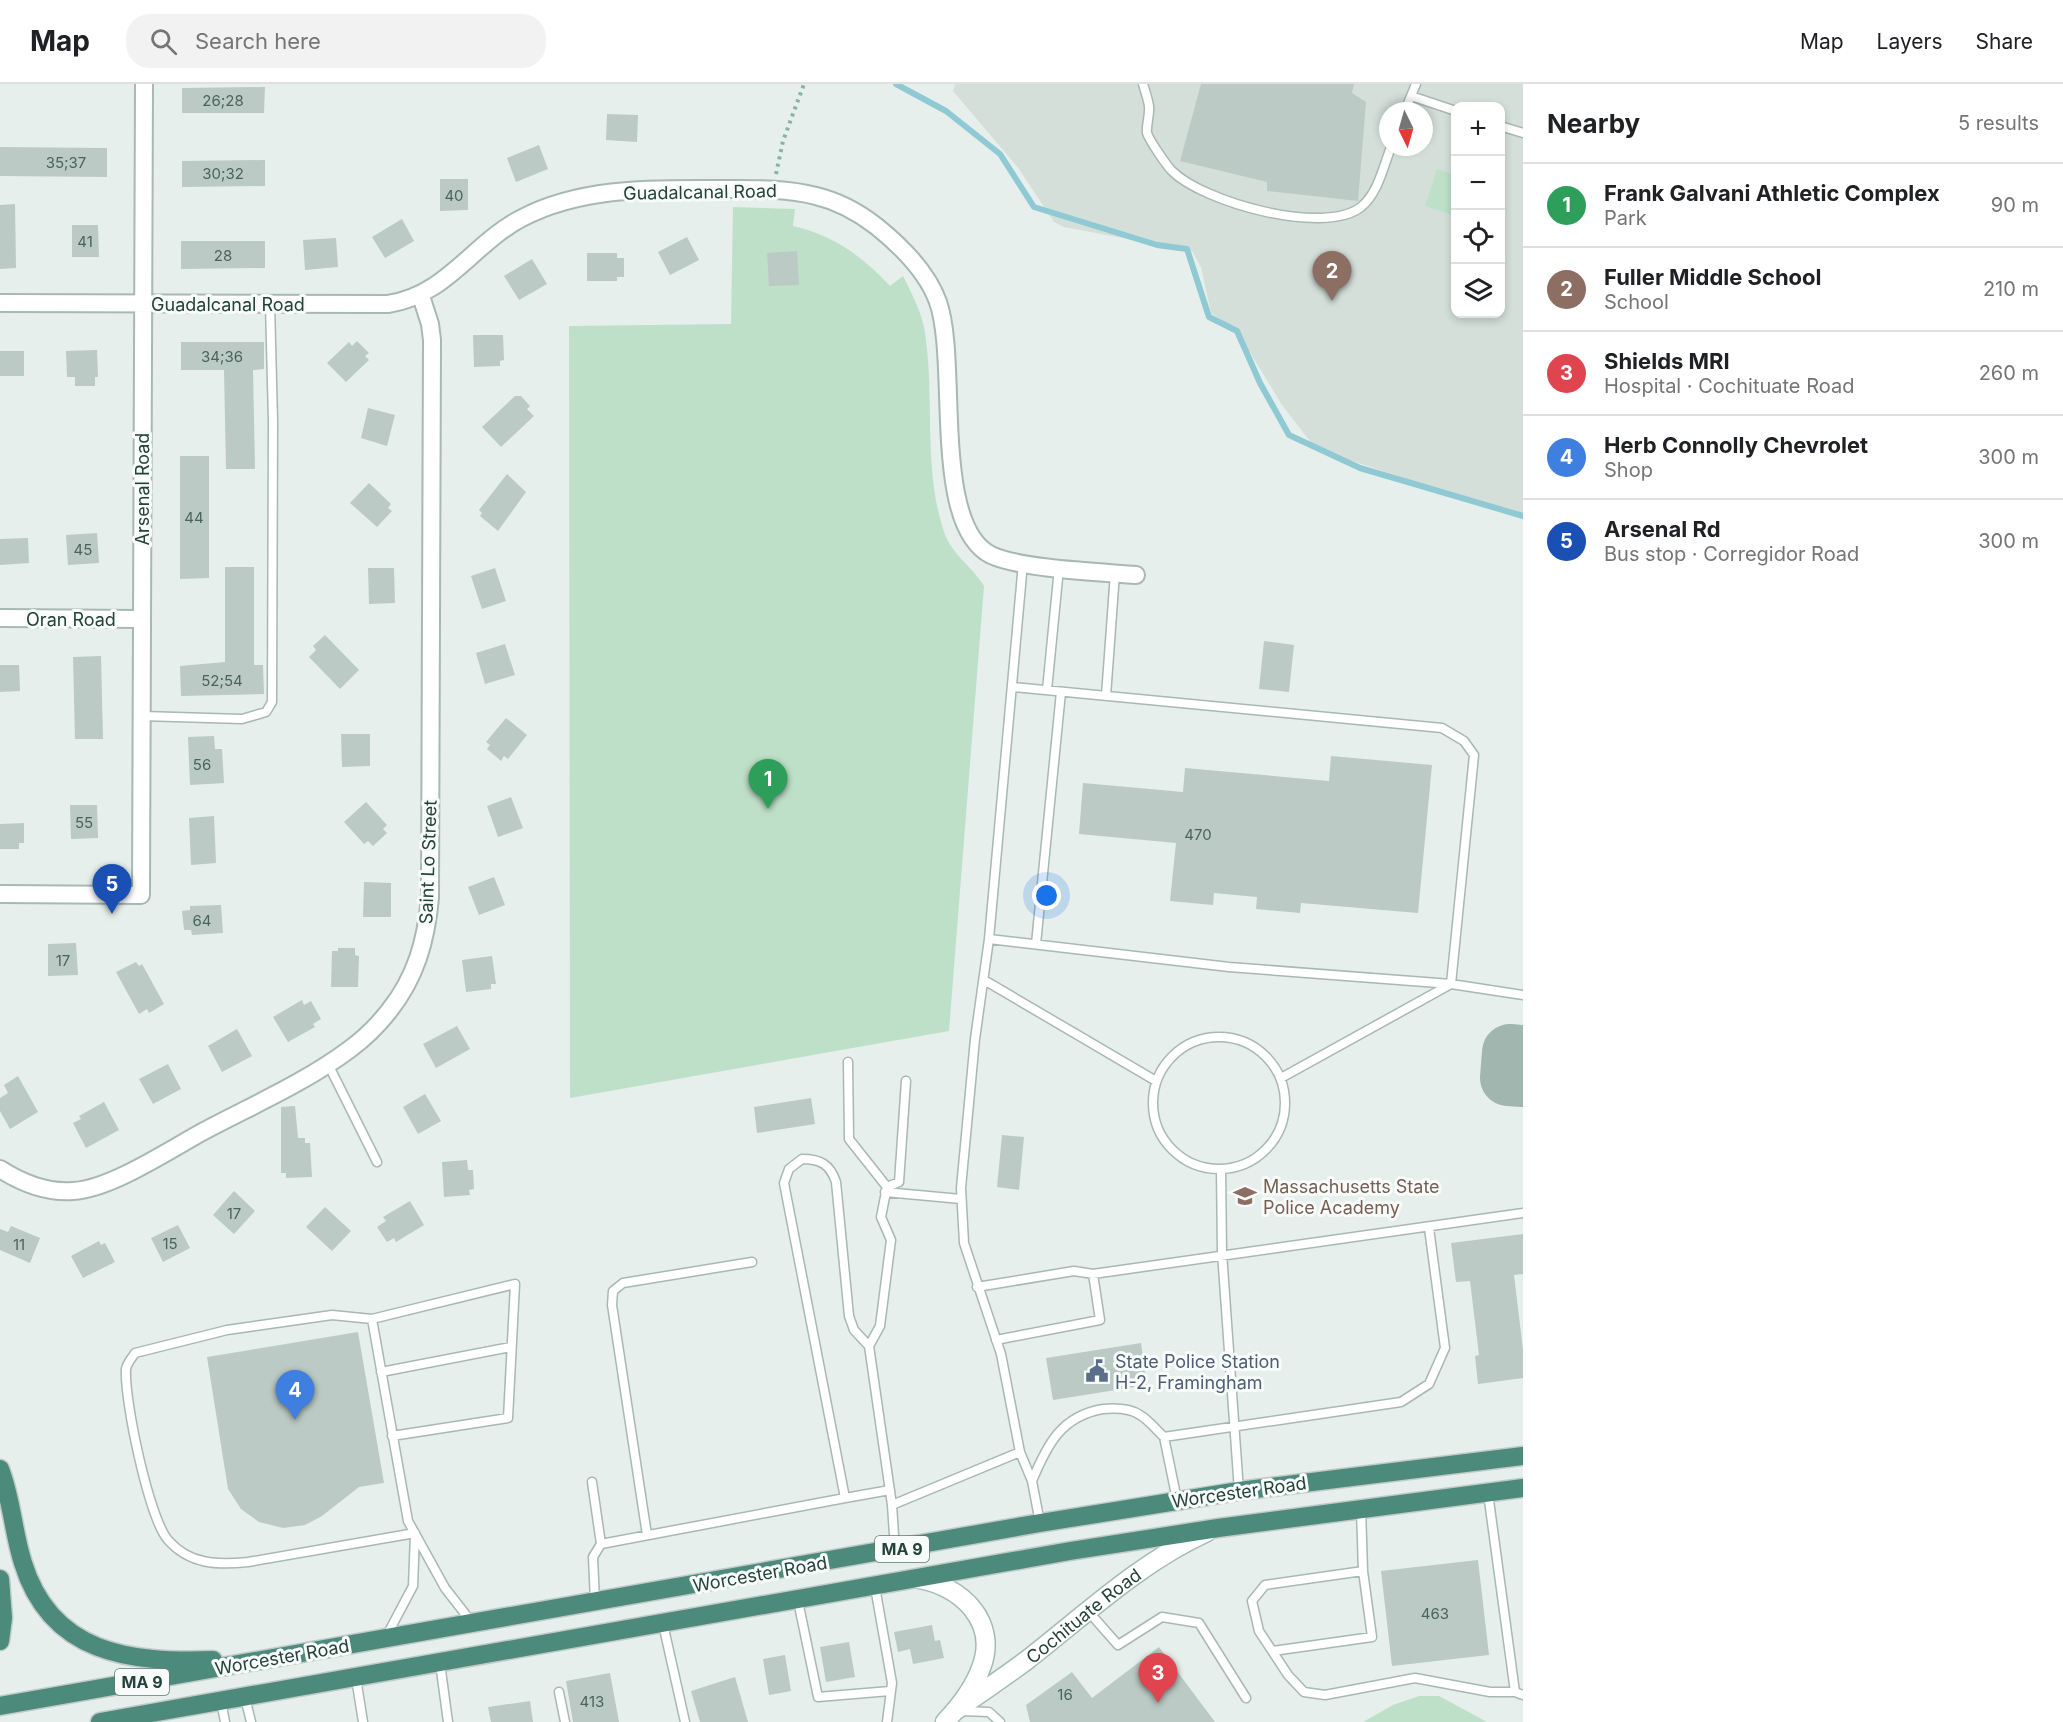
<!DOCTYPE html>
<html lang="en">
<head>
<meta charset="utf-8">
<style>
  body { margin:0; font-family:Inter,sans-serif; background:#f2f2f2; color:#202124 }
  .controls { position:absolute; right:18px; top:18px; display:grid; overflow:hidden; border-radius:12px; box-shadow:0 3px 9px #0003 }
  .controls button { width:54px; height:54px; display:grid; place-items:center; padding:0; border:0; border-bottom:2px solid #e0e0e0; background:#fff; color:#202124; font:30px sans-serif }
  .compass { position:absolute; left:1379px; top:18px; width:54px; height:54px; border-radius:50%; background:#fff; box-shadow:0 3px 9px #0003; rotate:175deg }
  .you { position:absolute; left:1047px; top:812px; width:21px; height:21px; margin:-15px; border:4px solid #fff; border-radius:50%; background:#1a73e8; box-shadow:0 0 0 9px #1a73e833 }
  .badge { display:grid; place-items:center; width:39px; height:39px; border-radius:50%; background:#111827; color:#fff; font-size:20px; font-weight:700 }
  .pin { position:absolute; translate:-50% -50px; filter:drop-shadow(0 2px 3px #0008) }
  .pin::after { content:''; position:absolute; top:32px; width:21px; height:18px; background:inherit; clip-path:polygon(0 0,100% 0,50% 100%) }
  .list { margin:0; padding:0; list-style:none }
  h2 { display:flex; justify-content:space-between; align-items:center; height:78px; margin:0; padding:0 24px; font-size:26px }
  h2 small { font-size:20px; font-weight:400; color:#757577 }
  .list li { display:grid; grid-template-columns:39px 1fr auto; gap:18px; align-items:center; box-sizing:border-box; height:84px; padding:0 24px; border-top:2px solid #e0e0e0 }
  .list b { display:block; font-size:22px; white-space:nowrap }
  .list p { margin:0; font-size:20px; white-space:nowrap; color:#757577 }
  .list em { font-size:20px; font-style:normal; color:#757577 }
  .icon { flex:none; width:33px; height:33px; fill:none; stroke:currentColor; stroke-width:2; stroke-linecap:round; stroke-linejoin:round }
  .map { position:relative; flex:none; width:1523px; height:1638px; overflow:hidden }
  header { display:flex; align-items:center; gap:36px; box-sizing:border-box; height:84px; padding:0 30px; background:#fff; border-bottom:2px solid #e0e0e0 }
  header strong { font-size:28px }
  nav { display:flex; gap:33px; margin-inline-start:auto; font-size:21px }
  .search { width:420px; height:54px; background:#f2f2f2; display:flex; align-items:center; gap:15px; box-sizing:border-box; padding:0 21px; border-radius:24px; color:#757577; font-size:22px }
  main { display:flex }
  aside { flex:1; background:#fff }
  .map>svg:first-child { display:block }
  .built { fill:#d4dfda; fill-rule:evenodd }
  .green { fill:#bfe0c8 }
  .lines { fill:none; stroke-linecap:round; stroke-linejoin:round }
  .stream { stroke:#8ec9d4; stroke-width:6 }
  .taxiway { stroke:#a2b6b0; stroke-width:56 }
  .building { fill:#bbcac4 }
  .service-casing { stroke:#a8b8b2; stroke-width:11 }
  .minor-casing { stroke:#a8b8b2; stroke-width:20 }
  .secondary-casing { stroke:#a4bbb3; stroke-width:21 }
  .trunk-casing { stroke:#c2cac8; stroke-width:21 }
  .path { stroke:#86b3a5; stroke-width:4; stroke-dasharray:3 4.5; stroke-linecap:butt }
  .service { stroke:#fff; stroke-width:8 }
  .minor { stroke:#fff; stroke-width:16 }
  .secondary { stroke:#fff; stroke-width:18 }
  .trunk { stroke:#4c8a7c; stroke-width:18 }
  .labels { text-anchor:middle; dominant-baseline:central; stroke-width:6; stroke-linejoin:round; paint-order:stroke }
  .number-label { font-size:15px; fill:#4a645c }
  .shield { fill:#f7fbf9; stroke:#637a73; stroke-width:1.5 }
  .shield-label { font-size:16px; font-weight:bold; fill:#24423a }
  .street-label { font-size:18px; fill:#24423a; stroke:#f7fbf9 }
  .education-label { font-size:18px; fill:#785e54; stroke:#f7fbf9; text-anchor:start }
  .service-label { font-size:18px; fill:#4e5e75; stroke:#f7fbf9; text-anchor:start }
</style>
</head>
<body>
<header>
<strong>Map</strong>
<div class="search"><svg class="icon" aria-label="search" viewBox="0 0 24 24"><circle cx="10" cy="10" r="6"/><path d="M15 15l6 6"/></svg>Search here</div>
<nav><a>Map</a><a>Layers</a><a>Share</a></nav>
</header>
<main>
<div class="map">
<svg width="1523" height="1638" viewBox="0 0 1523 1638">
  <rect width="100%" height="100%" fill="#e6efeb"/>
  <path class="built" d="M955 0H1523V433L1316 365 1282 321 1237 247 1211 229 1201 183 1192 167 1064 143 1054 138 1019 85 953 7ZM1456 22H1500V230H1456ZM1388 27H1424V63H1388Z"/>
  <path class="green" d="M1437 85 1455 91V132L1425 122Z
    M733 123 795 125 793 142C833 151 862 172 890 202L903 192C911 208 920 225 924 243 936 311 922 381 944 448 952 471 972 482 984 502L949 947 570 1014 569 242 731 240Z
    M1419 1612H1439L1487 1638H1363L1393 1621Z"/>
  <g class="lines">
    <path class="stream" d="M896 0 946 27 1000 70 1034 123 1157 161 1187 165 1209 233 1237 247 1260 299 1289 351 1360 384 1523 432"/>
    <path class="taxiway" d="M1523 969 1510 968 1508 994 1523 995"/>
  </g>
  <path class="building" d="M1201 0H1354L1352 9 1366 18 1358 117 1267 107V98L1180 77Z
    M265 3 264 29H182V4Z
    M607 30 638 31 637 58 606 56Z
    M539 61 548 85 516 98 507 74Z
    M0 63 107 64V93L0 92Z
    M265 76V102L182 103V77Z
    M440 95H468V126L440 127Z
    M15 120 16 184 0 185V121Z
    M402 135 414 157 385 174 372 153Z
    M72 141H98L99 173H72Z
    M687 153 699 176 670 191 658 168Z
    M336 154 338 183 305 186 303 156Z
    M181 157H265V184L181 185Z
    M797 167 799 201 769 202 767 169Z
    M587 169H617V174H624V193H617V197H587Z
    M532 175 547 200 519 216 504 192Z
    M473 251H503L504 276 500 277V282L474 283Z
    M357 257 369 269 365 272 369 276 346 298 327 279 349 258 352 262Z
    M181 258H264V285L253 286 255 385H226L224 286H181Z
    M97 266 98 293H95V302H75V293H67L66 267Z
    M0 267H24V292H0Z
    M515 312H521L530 322 527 325 534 332 501 363 482 343Z
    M368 324 395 331 387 362 361 354Z
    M180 372H209V494L180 495Z
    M507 390 526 408 498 447 480 432 482 429 479 426Z
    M369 399 391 420 388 424 392 427 377 443 350 419Z
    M97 449 99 479 68 481 66 451Z
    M28 454 29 479 0 481V455Z
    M225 483H254V581H263L264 610 181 612 180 582 225 578Z
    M368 484H394L395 519 369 520Z
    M495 484 506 517 482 525 471 492Z
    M325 551 359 586 340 605 309 573 316 566 313 562Z
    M1264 557 1294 561 1289 608 1259 605Z
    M505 560 515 591 485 600 476 569Z
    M101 572 103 655H75L73 573Z
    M0 581H19L20 607 0 608Z
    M506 634 527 651 508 675 504 672 501 677 487 665 490 661 486 658Z
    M341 650H370V682L342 683Z
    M214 652 215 665H222L224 699 190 701 188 653Z
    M1331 672 1432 681 1418 829 1301 819 1300 829 1256 825 1257 813 1214 809 1213 821 1170 817 1176 759 1079 750 1083 699 1183 708 1185 684 1329 697Z
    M511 713 523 744 498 753 487 722Z
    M366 718 387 741 383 745 387 749 373 762 368 757 364 760 344 738Z
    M70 721H97L98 754 71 755Z
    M214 732 216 779 191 781 189 734Z
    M24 739V759H19V765H0V740Z
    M494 793 505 821 479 831 468 803Z
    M364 798 391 799V833H363Z
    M221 821 223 849 192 851 191 846H184L182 827 190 826V822Z
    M76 859 78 891 48 892V860Z
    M338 864H355V871L359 872 358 903H331L332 867H338Z
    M492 872 496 900H491V905L466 908 462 876Z
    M136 878 139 882 142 880 164 920 149 929 147 925 139 930 116 888Z
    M302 916 304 921 311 917 321 935 313 940 315 943 288 958 273 933Z
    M457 942 470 965 436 984 423 960Z
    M237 945 252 972 222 988 208 962Z
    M168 980 181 1005 153 1020 139 995Z
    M18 992 38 1028 10 1045 0 1027V1014L8 1009 4 1001Z
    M425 1010 441 1037 418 1050 403 1023Z
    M811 1014 815 1040 757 1049 754 1023Z
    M104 1018 119 1046 86 1064 73 1039 81 1035 79 1032Z
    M295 1022 298 1054H305V1059H310L312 1093 286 1094V1089H281V1023Z
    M1002 1051 1024 1053 1019 1106 997 1103Z
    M467 1076 468 1086H473L474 1105 469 1106 470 1111 444 1113 442 1078Z
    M234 1107 255 1127 234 1150 213 1131Z
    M410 1117 424 1141 396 1158 394 1154 387 1158 377 1143 386 1137 383 1133Z
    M325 1123 351 1147 332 1167 306 1143Z
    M178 1141 190 1164 163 1178 151 1154Z
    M11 1142 40 1154 30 1179 0 1166V1145L8 1148Z
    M1523 1150V1190L1514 1191 1523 1266V1294L1478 1300 1475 1272 1479 1271 1470 1197 1456 1198 1451 1159Z
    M99 1157 101 1161 105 1159 115 1178 83 1194 71 1172Z
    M358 1248 384 1399 359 1403 322 1432 305 1441 283 1444 259 1438 241 1425 228 1405 207 1273Z
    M1141 1259 1147 1301 1053 1316 1046 1274Z
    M1478 1476 1489 1571 1392 1582 1381 1487Z
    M932 1541 935 1557 940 1556 944 1574 913 1580 910 1565 898 1568 894 1548Z
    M849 1558 855 1593 826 1598 820 1563Z
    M1159 1563 1215 1638H1030L1026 1621 1072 1588 1092 1614Z
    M785 1571 791 1607 769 1611 763 1575Z
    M610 1589 619 1638H573L566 1597Z
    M735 1593 748 1638H700L691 1607Z
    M530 1617 533 1638H491L488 1623Z"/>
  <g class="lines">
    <g class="service-casing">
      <path id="service" d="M1143 0C1145 7 1148 15 1149 22 1150 31 1146 41 1147 49 1149 56 1167 82 1172 87 1203 118 1324 152 1361 123 1378 109 1383 84 1391 63
        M1416 0 1411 12 1456 27
        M1405 27 1411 12
        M1500 42 1523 49
        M1023 479 989 855 975 955 961 1104 964 1159 1001 1270 1020 1368 1032 1397 1040 1439
        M1013 603 1442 644 1464 657 1474 671 1451 900 1281 994
        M1047 606 1059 484
        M1106 612 1115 489
        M142 632 242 635 266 628 272 618 273 337 270 220
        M989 855 1229 883 1451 900 1523 911
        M1036 860 1061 608
        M984 896 1156 997
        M1153 1019a66 66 0 1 1 132 0a66 66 0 1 1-132 0Z
        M848 978 849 1055 887 1103
        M328 980 377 1078
        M1221 1085 1222 1169 1239 1407
        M885 1108 961 1115
        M977 1203 1074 1187 1093 1190 1523 1129
        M372 1235 332 1231 227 1246 135 1269C132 1274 127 1279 126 1285 124 1316 149 1434 168 1456 190 1481 218 1481 248 1478L415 1449
        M996 1256 1100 1236 1093 1190
        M869 1262 880 1242 891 1156 881 1133 887 1103 899 1098 906 997
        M381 1288 511 1263
        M392 1352 508 1334 515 1200 372 1235 408 1437 445 1504 473 1540
        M1164 1353 1177 1416
        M1032 1397C1047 1361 1061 1332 1103 1325 1114 1324 1130 1324 1140 1331 1149 1336 1156 1346 1164 1353L1401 1318 1429 1300 1445 1264 1429 1144
        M592 1398 601 1460 845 1414 784 1099 789 1085 802 1075C820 1075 830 1080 836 1098L849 1232 854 1246 869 1262 892 1421 895 1466
        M1488 1409 1515 1608 1523 1611
        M845 1414 890 1406
        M892 1421 1020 1368
        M1361 1425 1363 1487 1265 1501 1252 1517 1259 1547 1288 1591 1304 1608 1325 1611 1415 1594 1490 1608H1515
        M647 1451 612 1221 613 1207 623 1199 752 1178
        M875 1503 892 1599 887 1638
        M595 1517 593 1473 601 1460
        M798 1517 818 1613 890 1607
        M1088 1527 1118 1561 1162 1533 1199 1539 1246 1614
        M663 1540 685 1638
        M386 1553 413 1502 415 1450
        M1273 1567 1372 1553 1363 1487
        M440 1579 448 1638
        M356 1594 363 1638
        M559 1608 565 1638
        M245 1613 251 1638
        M221 1617 225 1638
        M961 1627 989 1628 1000 1638"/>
    </g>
    <g class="minor-casing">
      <path id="minor" d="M0 219 388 220C447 211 472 160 522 134 583 102 655 105 722 105 753 105 785 104 816 112 837 117 858 128 876 142 901 162 927 187 938 218 959 277 931 441 991 471 1021 485 1100 488 1136 491
        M0 534 142 535
        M0 810 141 811 144 0
        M0 1085C22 1099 47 1109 73 1107 111 1105 169 1066 204 1047 253 1021 306 998 350 965 365 954 378 941 389 927 416 893 426 857 430 814L432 256 430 240 421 212"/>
    </g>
    <g class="secondary-casing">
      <g id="secondary">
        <path d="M919 1495C961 1502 999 1538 981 1584 974 1604 959 1623 945 1638"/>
        <path id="s1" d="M955 1627C979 1610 1003 1594 1027 1576 1085 1531 1139 1479 1207 1448"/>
      </g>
    </g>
    <g class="trunk-casing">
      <path id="trunk" d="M0 1385C12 1416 13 1448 23 1479 51 1570 130 1579 213 1576
        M0 1495 3 1534 0 1557
        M0 1622 1040 1439 1239 1407 1523 1372
        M100 1638 1070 1467 1218 1444 1523 1404"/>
    </g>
    <path class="path" d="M776 90 783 57 804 0"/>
    <use href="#service" class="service"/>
    <use href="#minor" class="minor"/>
    <use href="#secondary" class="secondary"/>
    <use href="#trunk" class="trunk"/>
  </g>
  <defs>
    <g id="school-bare" transform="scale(1.8)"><path d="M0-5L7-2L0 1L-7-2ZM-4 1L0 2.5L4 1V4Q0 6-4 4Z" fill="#8d6e63" stroke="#f7fbf9" stroke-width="2.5" paint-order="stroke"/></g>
    <g id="civic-bare" transform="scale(1.8)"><path d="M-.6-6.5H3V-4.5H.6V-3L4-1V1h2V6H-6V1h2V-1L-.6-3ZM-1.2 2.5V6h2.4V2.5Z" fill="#5c6f8a" stroke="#f7fbf9" stroke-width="2.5" paint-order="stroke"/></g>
  </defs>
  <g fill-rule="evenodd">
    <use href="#school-bare" x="1245" y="1112"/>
    <use href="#civic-bare" x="1097" y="1287"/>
  </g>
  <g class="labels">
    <g class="number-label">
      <text x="223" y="16">26;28</text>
      <text x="66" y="78">35;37</text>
      <text x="223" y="89">30;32</text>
      <text x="454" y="111">40</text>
      <text x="85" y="157">41</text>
      <text x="223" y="171">28</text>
      <text x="222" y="272">34;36</text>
      <text x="194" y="433">44</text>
      <text x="83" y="465">45</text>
      <text x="222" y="596">52;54</text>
      <text x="202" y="680">56</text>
      <text x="84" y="738">55</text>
      <text x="1198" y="750">470</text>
      <text x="202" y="836">64</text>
      <text x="63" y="876">17</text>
      <text x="234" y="1129">17</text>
      <text x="170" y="1159">15</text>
      <text x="19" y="1160">11</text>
      <text x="1435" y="1529">463</text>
      <text x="1065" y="1610">16</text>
      <text x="592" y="1617">413</text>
    </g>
    <g class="shield">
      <rect x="875" y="1452" width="54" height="26" rx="4.5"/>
      <rect x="115" y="1585" width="54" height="26" rx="4.5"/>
    </g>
    <g class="shield-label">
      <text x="902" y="1465">MA 9</text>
      <text x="142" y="1598">MA 9</text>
    </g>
    <g class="street-label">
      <text transform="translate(700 108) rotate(-1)">Guadalcanal Road</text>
      <text x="228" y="220">Guadalcanal Road</text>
      <text transform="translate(142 405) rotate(-90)">Arsenal Road</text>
      <text x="71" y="535">Oran Road</text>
      <text transform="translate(428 778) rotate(-88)">Saint Lo Street</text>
      <text transform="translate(1239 1408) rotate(-8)">Worcester Road</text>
      <text transform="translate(760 1490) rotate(-10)">Worcester Road</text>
      <text stroke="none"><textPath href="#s1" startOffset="160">Cochituate Road</textPath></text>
      <text transform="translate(282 1573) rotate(-10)">Worcester Road</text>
    </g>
    <g class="education-label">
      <text x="1263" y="1102">Massachusetts State<tspan x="1263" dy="21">Police Academy</tspan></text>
    </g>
    <g class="service-label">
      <text x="1115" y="1277">State Police Station<tspan x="1115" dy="21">H-2, Framingham</tspan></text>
    </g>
  </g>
</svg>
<div class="controls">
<button>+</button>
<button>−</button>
<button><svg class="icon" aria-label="locate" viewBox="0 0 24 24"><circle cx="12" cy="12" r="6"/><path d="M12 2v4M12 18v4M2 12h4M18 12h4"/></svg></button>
<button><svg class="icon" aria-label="layers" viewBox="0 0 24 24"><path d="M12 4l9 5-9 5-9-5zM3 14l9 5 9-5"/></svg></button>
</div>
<svg class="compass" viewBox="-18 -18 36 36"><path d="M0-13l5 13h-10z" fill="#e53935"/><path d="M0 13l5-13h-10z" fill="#757577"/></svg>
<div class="you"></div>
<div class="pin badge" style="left:768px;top:725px;background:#2e9e5b">1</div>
<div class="pin badge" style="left:1332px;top:217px;background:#8d6e63">2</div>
<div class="pin badge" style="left:1158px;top:1619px;background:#e0444e">3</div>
<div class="pin badge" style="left:295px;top:1336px;background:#3f7fe0">4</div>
<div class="pin badge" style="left:112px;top:830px;background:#1a4fb4">5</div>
</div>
<aside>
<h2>Nearby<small>5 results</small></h2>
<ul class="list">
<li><span class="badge" style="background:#2e9e5b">1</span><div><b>Frank Galvani Athletic Complex</b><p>Park</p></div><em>90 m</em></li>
<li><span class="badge" style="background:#8d6e63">2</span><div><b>Fuller Middle School</b><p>School</p></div><em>210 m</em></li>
<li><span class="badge" style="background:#e0444e">3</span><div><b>Shields MRI</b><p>Hospital · Cochituate Road</p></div><em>260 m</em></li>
<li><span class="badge" style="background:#3f7fe0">4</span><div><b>Herb Connolly Chevrolet</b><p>Shop</p></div><em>300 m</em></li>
<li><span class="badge" style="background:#1a4fb4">5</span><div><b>Arsenal Rd</b><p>Bus stop · Corregidor Road</p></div><em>300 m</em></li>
</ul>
</aside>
</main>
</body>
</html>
